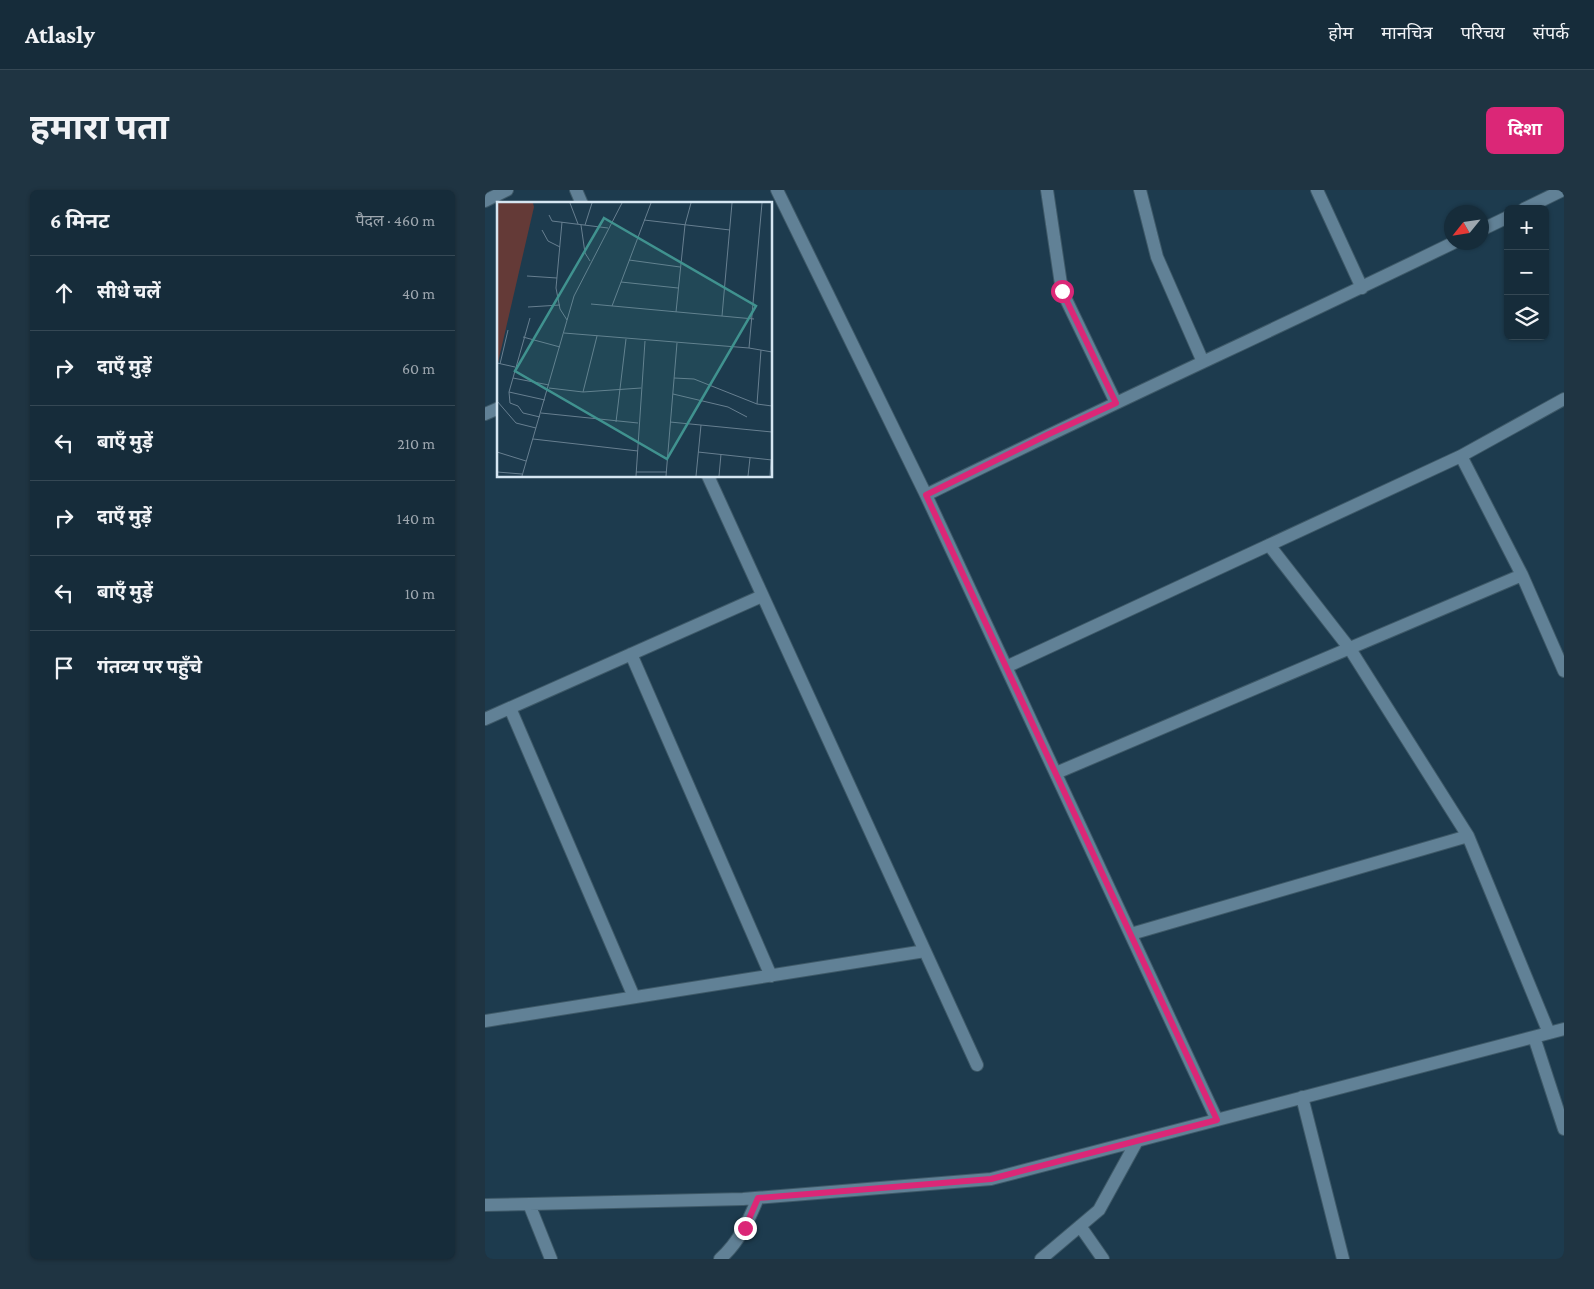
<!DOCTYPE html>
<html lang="hi">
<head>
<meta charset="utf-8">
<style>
  body { margin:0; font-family:"Crimson Pro","Noto Sans Devanagari",serif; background:#1f3442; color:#f1f3f6 }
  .controls { position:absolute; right:15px; top:15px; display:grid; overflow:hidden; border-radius:8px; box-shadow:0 1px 4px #0004 }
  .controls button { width:45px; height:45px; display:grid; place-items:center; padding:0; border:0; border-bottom:1px solid #354854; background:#162c3a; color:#f1f3f6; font:25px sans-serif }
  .compass { position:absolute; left:959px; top:15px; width:45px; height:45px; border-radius:50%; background:#162c3a; box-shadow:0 1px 4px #0004; rotate:240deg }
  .stop { position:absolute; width:15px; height:15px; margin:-11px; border:4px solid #db2777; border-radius:50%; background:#fff }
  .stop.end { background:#db2777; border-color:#fff; box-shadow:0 1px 5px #0008 }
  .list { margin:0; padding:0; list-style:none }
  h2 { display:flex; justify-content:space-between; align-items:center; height:65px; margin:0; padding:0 20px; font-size:21px }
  h2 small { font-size:16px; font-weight:400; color:#9ea7af }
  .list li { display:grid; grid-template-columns:32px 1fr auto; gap:15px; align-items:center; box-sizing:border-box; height:75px; padding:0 20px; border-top:1px solid #354854 }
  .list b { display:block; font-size:19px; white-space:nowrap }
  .list em { font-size:16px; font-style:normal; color:#9ea7af }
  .icon { flex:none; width:28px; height:28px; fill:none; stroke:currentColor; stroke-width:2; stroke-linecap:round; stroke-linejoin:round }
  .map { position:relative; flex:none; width:1079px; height:1069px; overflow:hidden; border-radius:8px }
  header { display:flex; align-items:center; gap:30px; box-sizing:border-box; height:70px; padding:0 25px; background:#162c3a; border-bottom:1px solid #354854 }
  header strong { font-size:24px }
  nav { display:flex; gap:28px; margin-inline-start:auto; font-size:18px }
  .intro { display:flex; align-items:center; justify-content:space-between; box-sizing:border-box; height:120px; padding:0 30px }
  h1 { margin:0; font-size:35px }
  .button { padding:12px 22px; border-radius:8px; background:#db2777; color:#fff; font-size:18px; font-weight:700 }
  main { display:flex; gap:30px; padding:0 30px }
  aside { flex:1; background:#162c3a; border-radius:8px; box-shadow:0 1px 4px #0004 }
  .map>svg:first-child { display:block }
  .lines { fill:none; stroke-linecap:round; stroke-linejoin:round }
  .minor-casing { stroke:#3e5968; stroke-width:14 }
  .minor { stroke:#618196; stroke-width:12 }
  .route { stroke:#db2777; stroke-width:6 }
  .inset-road { fill:none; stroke:#677f90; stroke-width:1 }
  .view { fill:#40928f; fill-opacity:0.15; stroke:#40928f; stroke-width:2.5 }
  .inset-edge { fill:none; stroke:#d5e6f2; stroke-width:2.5 }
</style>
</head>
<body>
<header>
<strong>Atlasly</strong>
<nav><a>होम</a><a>मानचित्र</a><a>परिचय</a><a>संपर्क</a></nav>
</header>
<div class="intro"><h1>हमारा पता</h1><a class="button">दिशा</a></div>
<main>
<aside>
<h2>6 मिनट<small>पैदल · 460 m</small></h2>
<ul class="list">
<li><svg class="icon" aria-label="ahead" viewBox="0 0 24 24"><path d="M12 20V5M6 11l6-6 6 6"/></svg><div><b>सीधे चलें</b></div><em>40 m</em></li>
<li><svg class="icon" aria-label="right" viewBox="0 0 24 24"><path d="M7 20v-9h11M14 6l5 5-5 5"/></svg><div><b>दाएँ मुड़ें</b></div><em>60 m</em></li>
<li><svg class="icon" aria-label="left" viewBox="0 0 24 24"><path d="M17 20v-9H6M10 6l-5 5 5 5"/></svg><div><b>बाएँ मुड़ें</b></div><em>210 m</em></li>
<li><svg class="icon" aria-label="right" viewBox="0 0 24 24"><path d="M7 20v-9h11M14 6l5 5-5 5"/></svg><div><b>दाएँ मुड़ें</b></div><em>140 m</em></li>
<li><svg class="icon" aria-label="left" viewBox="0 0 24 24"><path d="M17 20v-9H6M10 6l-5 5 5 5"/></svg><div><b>बाएँ मुड़ें</b></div><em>10 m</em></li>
<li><svg class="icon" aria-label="arrive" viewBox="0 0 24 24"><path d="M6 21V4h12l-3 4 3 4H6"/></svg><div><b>गंतव्य पर पहुँचे</b></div></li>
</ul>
</aside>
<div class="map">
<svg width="1079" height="1069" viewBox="0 0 1079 1069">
  <rect width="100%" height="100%" fill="#1d3b4e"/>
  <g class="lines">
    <g class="minor-casing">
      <path id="minor" d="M91 0 97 14
        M292 0 441 305 732 930
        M562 0 577 101 631 213
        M655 0 672 67 718 172
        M832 0 877 98
        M0 11 22 0
        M1039 19 1078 0
        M996 40 1023 27
        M0 224 14 218
        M976 266 1037 385 1079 481
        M223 286 492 875
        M441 305C616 218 794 138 970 52
        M784 355 865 459 983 646 1064 843
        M146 464 286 786
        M521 477 976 266 1079 209
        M25 518 149 807
        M0 529 277 406
        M571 583 1037 385
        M646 744 983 646
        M0 831 440 761
        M1049 847 1079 939
        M817 907 858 1069
        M44 1014 66 1069
        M0 1015 258 1009 506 989 1079 839
        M595 1036 618 1069
        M235 1069C254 1052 263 1032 273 1008
        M556 1069 614 1020 652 951"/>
    </g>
    <use href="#minor" class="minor"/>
  </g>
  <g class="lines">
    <path class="route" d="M260 1038 273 1008 506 989 732 930 441 305 564 244 631 213 577 101"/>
  </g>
  <g transform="translate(12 12)">
    <rect width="275" height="275" fill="#1d3b4e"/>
    <path d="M0 1H36L37 5 0 165Z" fill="#643a37"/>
    <path class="inset-road" d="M73 1 81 22M52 13 55 19 111 26M147 18 233 28M65 20 59 86 63 107 70 118M84 23 88 51 93 59M88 23 95 1M45 28 51 39 63 45M132 58 183 65M30 74 60 76M124 80 181 86M94 102 257 117M115 104 154 1M31 105 63 103M179 110 188 23 194 1M225 114 235 1M33 116 12 190 48 198M67 131 252 146 265 1M26 135 63 145M252 146 275 150M0 161 18 165M3 162 11 128M16 176 52 183M177 176 197 177 260 202 275 204M52 186 86 190 144 186M12 190 13 201 21 204 26 211 43 215M86 190 100 134M176 192 231 205 250 215M0 199 19 221 39 226M260 202 264 148M44 211 141 221M119 220 129 137M173 220 275 230M0 233V215M36 237 141 249M0 250 29 259M201 250 275 258M0 270 25 272M139 270H170M25 274 77 94 125 1M139 274 148 139M169 274 180 141M199 274 204 223M222 274 224 252M251 274 253 256M273 274 274 258"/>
    <path class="view" d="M107 16 259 104 170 257 18 169Z"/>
    <rect width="275" height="275" class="inset-edge"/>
  </g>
</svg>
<div class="controls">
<button>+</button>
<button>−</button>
<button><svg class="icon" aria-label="layers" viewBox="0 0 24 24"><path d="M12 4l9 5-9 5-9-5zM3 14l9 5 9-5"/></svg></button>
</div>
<svg class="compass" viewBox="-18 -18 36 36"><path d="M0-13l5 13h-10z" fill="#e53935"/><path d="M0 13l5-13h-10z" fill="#9ea7af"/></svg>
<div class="stop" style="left:577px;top:101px"></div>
<div class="stop end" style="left:260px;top:1038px"></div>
</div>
</main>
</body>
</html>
